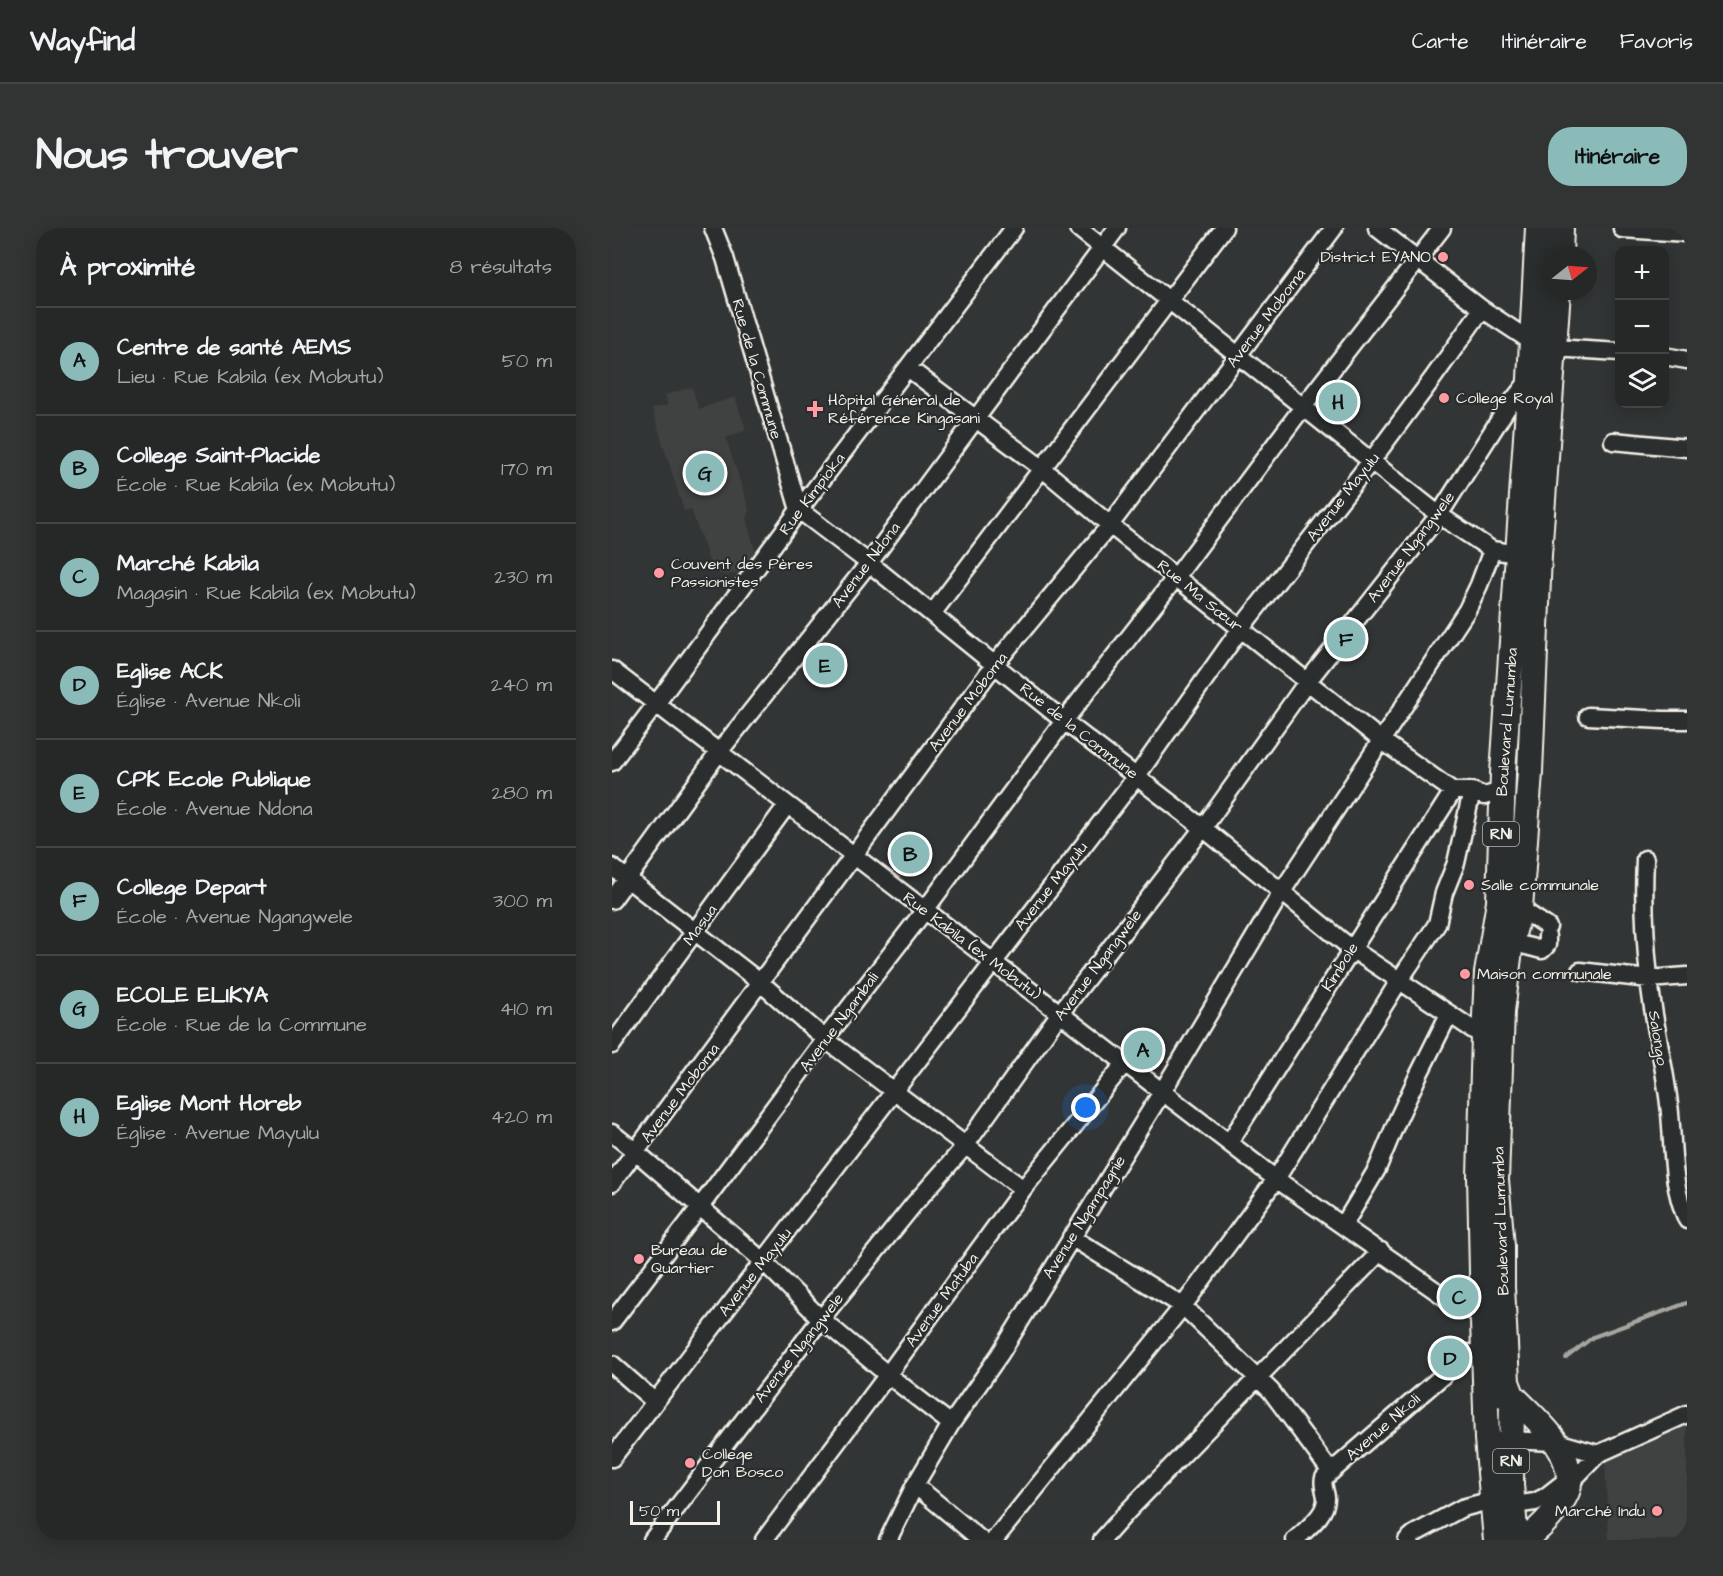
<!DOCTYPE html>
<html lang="fr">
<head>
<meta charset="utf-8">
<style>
  body { margin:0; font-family:"Architects Daughter",sans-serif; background:#323434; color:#f1f3f6 }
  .controls { position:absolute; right:18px; top:18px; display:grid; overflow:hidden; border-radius:12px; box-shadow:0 3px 15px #0003 }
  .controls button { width:54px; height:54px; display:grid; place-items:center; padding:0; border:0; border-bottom:2px solid #424445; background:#262828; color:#f1f3f6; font:30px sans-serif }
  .compass { position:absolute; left:931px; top:18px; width:54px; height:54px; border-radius:50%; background:#262828; box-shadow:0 3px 15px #0003; rotate:73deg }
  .scale { position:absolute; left:18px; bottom:15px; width:90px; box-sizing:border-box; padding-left:6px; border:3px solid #f4f1e8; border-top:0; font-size:16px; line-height:21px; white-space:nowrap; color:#f4f1e8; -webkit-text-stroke:4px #2a2d2e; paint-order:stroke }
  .you { position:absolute; left:474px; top:880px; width:21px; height:21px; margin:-15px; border:4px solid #fff; border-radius:50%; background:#1a73e8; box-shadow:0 0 0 9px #1a73e833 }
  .badge { display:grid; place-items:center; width:39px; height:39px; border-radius:50%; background:#8bbbb9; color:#111; font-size:20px; font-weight:700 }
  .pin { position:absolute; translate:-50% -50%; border:3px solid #fff; box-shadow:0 2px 6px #0006 }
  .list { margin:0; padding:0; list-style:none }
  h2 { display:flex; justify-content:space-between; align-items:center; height:78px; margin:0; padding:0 24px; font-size:26px }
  h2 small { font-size:20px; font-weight:400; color:#a4a6a8 }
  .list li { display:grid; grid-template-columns:39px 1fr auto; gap:18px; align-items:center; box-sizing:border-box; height:108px; padding:0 24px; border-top:2px solid #424445 }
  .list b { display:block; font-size:22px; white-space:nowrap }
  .list p { margin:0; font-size:20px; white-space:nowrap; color:#a4a6a8 }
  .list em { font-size:20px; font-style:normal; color:#a4a6a8 }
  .icon { flex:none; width:33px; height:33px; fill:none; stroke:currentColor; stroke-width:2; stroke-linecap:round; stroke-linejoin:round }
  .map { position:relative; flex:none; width:1075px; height:1312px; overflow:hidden; border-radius:24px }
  header { display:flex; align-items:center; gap:36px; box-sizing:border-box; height:84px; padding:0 30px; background:#262828; border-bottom:2px solid #424445 }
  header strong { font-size:28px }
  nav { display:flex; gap:33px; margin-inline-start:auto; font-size:21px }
  .intro { display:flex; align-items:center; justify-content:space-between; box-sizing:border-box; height:144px; padding:0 36px }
  h1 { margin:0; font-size:42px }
  .button { padding:15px 27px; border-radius:24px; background:#8bbbb9; color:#111; font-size:21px; font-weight:700 }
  main { display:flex; gap:36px; padding:0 36px }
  aside { flex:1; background:#262828; border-radius:24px; box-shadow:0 3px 15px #0003 }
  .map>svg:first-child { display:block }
  .built { fill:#404242 }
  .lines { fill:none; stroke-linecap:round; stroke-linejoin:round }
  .stream { stroke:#a6a5a0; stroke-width:4 }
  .minor-casing { stroke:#f4f1e8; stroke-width:21 }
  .highway-casing { stroke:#f4f1e8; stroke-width:28 }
  .minor { stroke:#2a2d2e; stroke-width:16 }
  .highway { stroke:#2a2d2e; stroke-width:24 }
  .poi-dot { fill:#ff9aa2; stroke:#2a2d2e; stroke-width:2 }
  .labels { text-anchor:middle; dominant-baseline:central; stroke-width:4.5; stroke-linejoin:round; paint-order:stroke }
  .shield { fill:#2a2d2e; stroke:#b7b6b0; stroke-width:1.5 }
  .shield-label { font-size:15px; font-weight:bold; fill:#f4f1e8 }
  .poi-label { font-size:16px; fill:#f4f1e8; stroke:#2a2d2e; text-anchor:start }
  .street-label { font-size:16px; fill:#f4f1e8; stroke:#2a2d2e }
</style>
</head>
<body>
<header>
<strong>Wayfind</strong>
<nav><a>Carte</a><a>Itinéraire</a><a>Favoris</a></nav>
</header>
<div class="intro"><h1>Nous trouver</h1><a class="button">Itinéraire</a></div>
<main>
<aside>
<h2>À proximité<small>8 résultats</small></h2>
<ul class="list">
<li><span class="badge">A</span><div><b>Centre de santé AEMS</b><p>Lieu · Rue Kabila (ex Mobutu)</p></div><em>50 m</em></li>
<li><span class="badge">B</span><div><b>College Saint-Placide</b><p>École · Rue Kabila (ex Mobutu)</p></div><em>170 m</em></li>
<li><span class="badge">C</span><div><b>Marché Kabila</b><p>Magasin · Rue Kabila (ex Mobutu)</p></div><em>230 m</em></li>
<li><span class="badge">D</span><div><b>Eglise ACK</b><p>Église · Avenue Nkoli</p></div><em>240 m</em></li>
<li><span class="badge">E</span><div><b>CPK Ecole Publique</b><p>École · Avenue Ndona</p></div><em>280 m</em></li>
<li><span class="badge">F</span><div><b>College Depart</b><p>École · Avenue Ngangwele</p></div><em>300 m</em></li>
<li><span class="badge">G</span><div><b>ECOLE ELIKYA</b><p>École · Rue de la Commune</p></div><em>410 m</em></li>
<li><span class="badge">H</span><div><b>Eglise Mont Horeb</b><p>Église · Avenue Mayulu</p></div><em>420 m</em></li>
</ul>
</aside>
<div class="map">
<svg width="1075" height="1312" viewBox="0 0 1075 1312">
  <rect width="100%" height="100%" fill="#323535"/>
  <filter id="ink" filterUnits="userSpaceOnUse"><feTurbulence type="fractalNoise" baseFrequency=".0167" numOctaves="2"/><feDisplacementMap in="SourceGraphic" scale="12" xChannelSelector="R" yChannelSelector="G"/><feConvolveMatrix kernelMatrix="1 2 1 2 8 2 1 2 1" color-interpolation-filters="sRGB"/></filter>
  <g filter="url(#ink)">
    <path class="built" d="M80 159 87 181 123 169 134 202 114 210 137 281 134 291 144 325 127 345 114 347 101 344 79 281 72 283 40 181 56 177 53 167Z
      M1075 1194V1312H997L993 1233Z"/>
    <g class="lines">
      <path class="stream" d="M954 1130 981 1109 1075 1075"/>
      <g class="minor-casing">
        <path id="minor" d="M101 0 113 30 187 282 257 335 452 493 591 600 740 721 872 809H879
          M466 0 827 287 880 322
          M765 0 870 81 920 114 942 120 1008 124
          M1010 1 1075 5
          M1052 128 1075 132
          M296 140 431 241 498 297 769 512 841 563H860L872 568 890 563
          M1001 213 1075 220
          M320 386 612 0
          M0 442 664 951 837 1072 865 1085 871 1093
          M976 488 1051 492H1075
          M0 534 44 476 187 282 402 0
          M1033 631C1031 671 1033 711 1037 750 1041 792 1052 834 1057 876 1062 916 1058 954 1075 992
          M0 639 149 755 213 811 411 961
          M0 672 107 524 257 335 505 0
          M908 680 936 699
          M899 714 930 722 935 717V708
          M968 743 1037 751 1075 748
          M0 817 175 577
          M0 905 24 924 152 1034 209 1091 276 1147 339 1196
          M617 915 841 563
          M0 955 383 436 498 297 722 0
          M731 998 765 941 785 893 806 848 837 786
          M459 1009 571 1078 659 1163 719 1244
          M0 1094 88 979 213 811 313 682 452 493 564 349 691 179 830 0
          M0 1136 42 1173
          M890 1212 945 1214 986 1226
          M0 1230 524 549 629 400 760 232 821 150 870 81
          M303 1257 369 1312
          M40 1312 209 1091 302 976 334 940 353 918 448 785 591 600 695 454 827 287 895 180 918 151
          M152 1312 271 1153 411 961 513 835
          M276 1312 303 1257 339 1196 388 1126 550 864 669 665 855 382 867 357 880 322 906 326
          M382 1312 571 1078 664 951 787 753 825 696 832 665 844 635 860 563
          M490 1312 514 1285 769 1023
          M683 1312C694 1301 715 1287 714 1269 713 1262 710 1257 712 1250L857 1125
          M795 1312 802 1306 850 1280 869 1275 902 1277 923 1274 933 1269 947 1258 958 1255 986 1226 1075 1186"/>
      </g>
      <g class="highway-casing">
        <path id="highway" d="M948 27 949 0
          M891 1167H900C923 1191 959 1218 957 1255 957 1265 948 1276 942 1284 933 1295 924 1305 911 1312
          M884 1312 875 1211 871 1093 868 948 872 809 875 745 887 674 891 545 918 151 926 0
          M904 1312 899 1257 900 1167 895 1154 890 1059V1018L884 952 890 783 899 714 908 680 918 544 927 327 946 63"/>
      </g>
      <use href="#minor" class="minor"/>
      <use href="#highway" class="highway"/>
    </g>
  </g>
  <g class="poi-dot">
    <circle cx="831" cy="29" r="6"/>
    <circle cx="832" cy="170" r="6"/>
    <path d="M200 172h6v6h6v6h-6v6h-6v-6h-6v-6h6z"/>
    <circle cx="47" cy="345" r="6"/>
    <circle cx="857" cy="657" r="6"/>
    <circle cx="853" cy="746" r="6"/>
    <circle cx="27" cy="1031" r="6"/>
    <circle cx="78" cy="1235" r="6"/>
    <circle cx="1045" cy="1283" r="6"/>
  </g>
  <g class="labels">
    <g class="shield">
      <rect x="871" y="594" width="36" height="24" rx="4.5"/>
      <rect x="881" y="1221" width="36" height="24" rx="4.5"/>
    </g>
    <g class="shield-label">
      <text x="889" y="606">RN1</text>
      <text x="899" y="1233">RN1</text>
    </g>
    <g class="poi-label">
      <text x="819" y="29" text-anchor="end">District EYANO</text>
      <text x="844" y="170">College Royal</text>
      <text x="216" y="172">Hôpital Général de<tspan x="216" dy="18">Référence Kingasani</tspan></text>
      <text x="59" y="336">Couvent des Pères<tspan x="59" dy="18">Passionistes</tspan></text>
      <text x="869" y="657">Salle communale</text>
      <text x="865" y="746">Maison communale</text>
      <text x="39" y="1022">Bureau de<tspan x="39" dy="18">Quartier</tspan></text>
      <text x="90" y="1226">College<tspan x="90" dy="18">Don Bosco</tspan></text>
      <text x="1033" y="1283" text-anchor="end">Marché Indu</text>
    </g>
    <g class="street-label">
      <text transform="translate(654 90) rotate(-53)">Avenue Moboma</text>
      <text transform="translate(145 141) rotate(74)">Rue de la Commune</text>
      <text transform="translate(200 266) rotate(-53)">Rue Kimpioka</text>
      <text transform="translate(731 269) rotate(-52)">Avenue Mayulu</text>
      <text transform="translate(799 319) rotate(-53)">Avenue Ngangwele</text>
      <text transform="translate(254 337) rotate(-53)">Avenue Ndona</text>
      <text transform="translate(588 368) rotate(39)">Rue Ma Sœur</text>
      <text transform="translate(356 474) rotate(-53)">Avenue Moboma</text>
      <text transform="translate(895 494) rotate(-86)">Boulevard Lumumba</text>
      <text transform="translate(467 503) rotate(38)">Rue de la Commune</text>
      <text transform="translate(439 658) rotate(-52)">Avenue Mayulu</text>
      <text transform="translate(88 697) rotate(-54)">Masua</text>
      <text transform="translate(360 718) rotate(37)">Rue Kabila (ex Mobutu)</text>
      <text transform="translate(486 737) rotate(-53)">Avenue Ngangwele</text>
      <text transform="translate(728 739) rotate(-58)">Kimbole</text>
      <text transform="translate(227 794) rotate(-53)">Avenue Ngambali</text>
      <text transform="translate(1046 810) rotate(81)">Salongo</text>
      <text transform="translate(68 865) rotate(-53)">Avenue Moboma</text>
      <text transform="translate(472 989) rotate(-58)">Avenue Ngampagnie</text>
      <text transform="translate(889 993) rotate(-92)">Boulevard Lumumba</text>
      <text transform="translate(143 1044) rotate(-52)">Avenue Mayulu</text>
      <text transform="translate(330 1072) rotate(-54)">Avenue Matuba</text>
      <text transform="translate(187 1120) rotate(-52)">Avenue Ngangwele</text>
      <text transform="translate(771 1199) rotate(-41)">Avenue Nkoli</text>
    </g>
  </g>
</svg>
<div class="controls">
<button>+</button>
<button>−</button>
<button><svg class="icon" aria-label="layers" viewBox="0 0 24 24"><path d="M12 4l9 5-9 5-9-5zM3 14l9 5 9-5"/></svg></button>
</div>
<svg class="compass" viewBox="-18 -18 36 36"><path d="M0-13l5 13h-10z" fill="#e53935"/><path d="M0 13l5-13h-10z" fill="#a4a6a8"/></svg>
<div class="scale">50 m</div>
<div class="you"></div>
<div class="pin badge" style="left:531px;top:822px">A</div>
<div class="pin badge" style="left:298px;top:626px">B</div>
<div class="pin badge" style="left:847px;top:1069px">C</div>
<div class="pin badge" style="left:838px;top:1130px">D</div>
<div class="pin badge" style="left:213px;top:437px">E</div>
<div class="pin badge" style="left:734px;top:411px">F</div>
<div class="pin badge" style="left:93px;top:245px">G</div>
<div class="pin badge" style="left:726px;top:174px">H</div>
</div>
</main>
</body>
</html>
